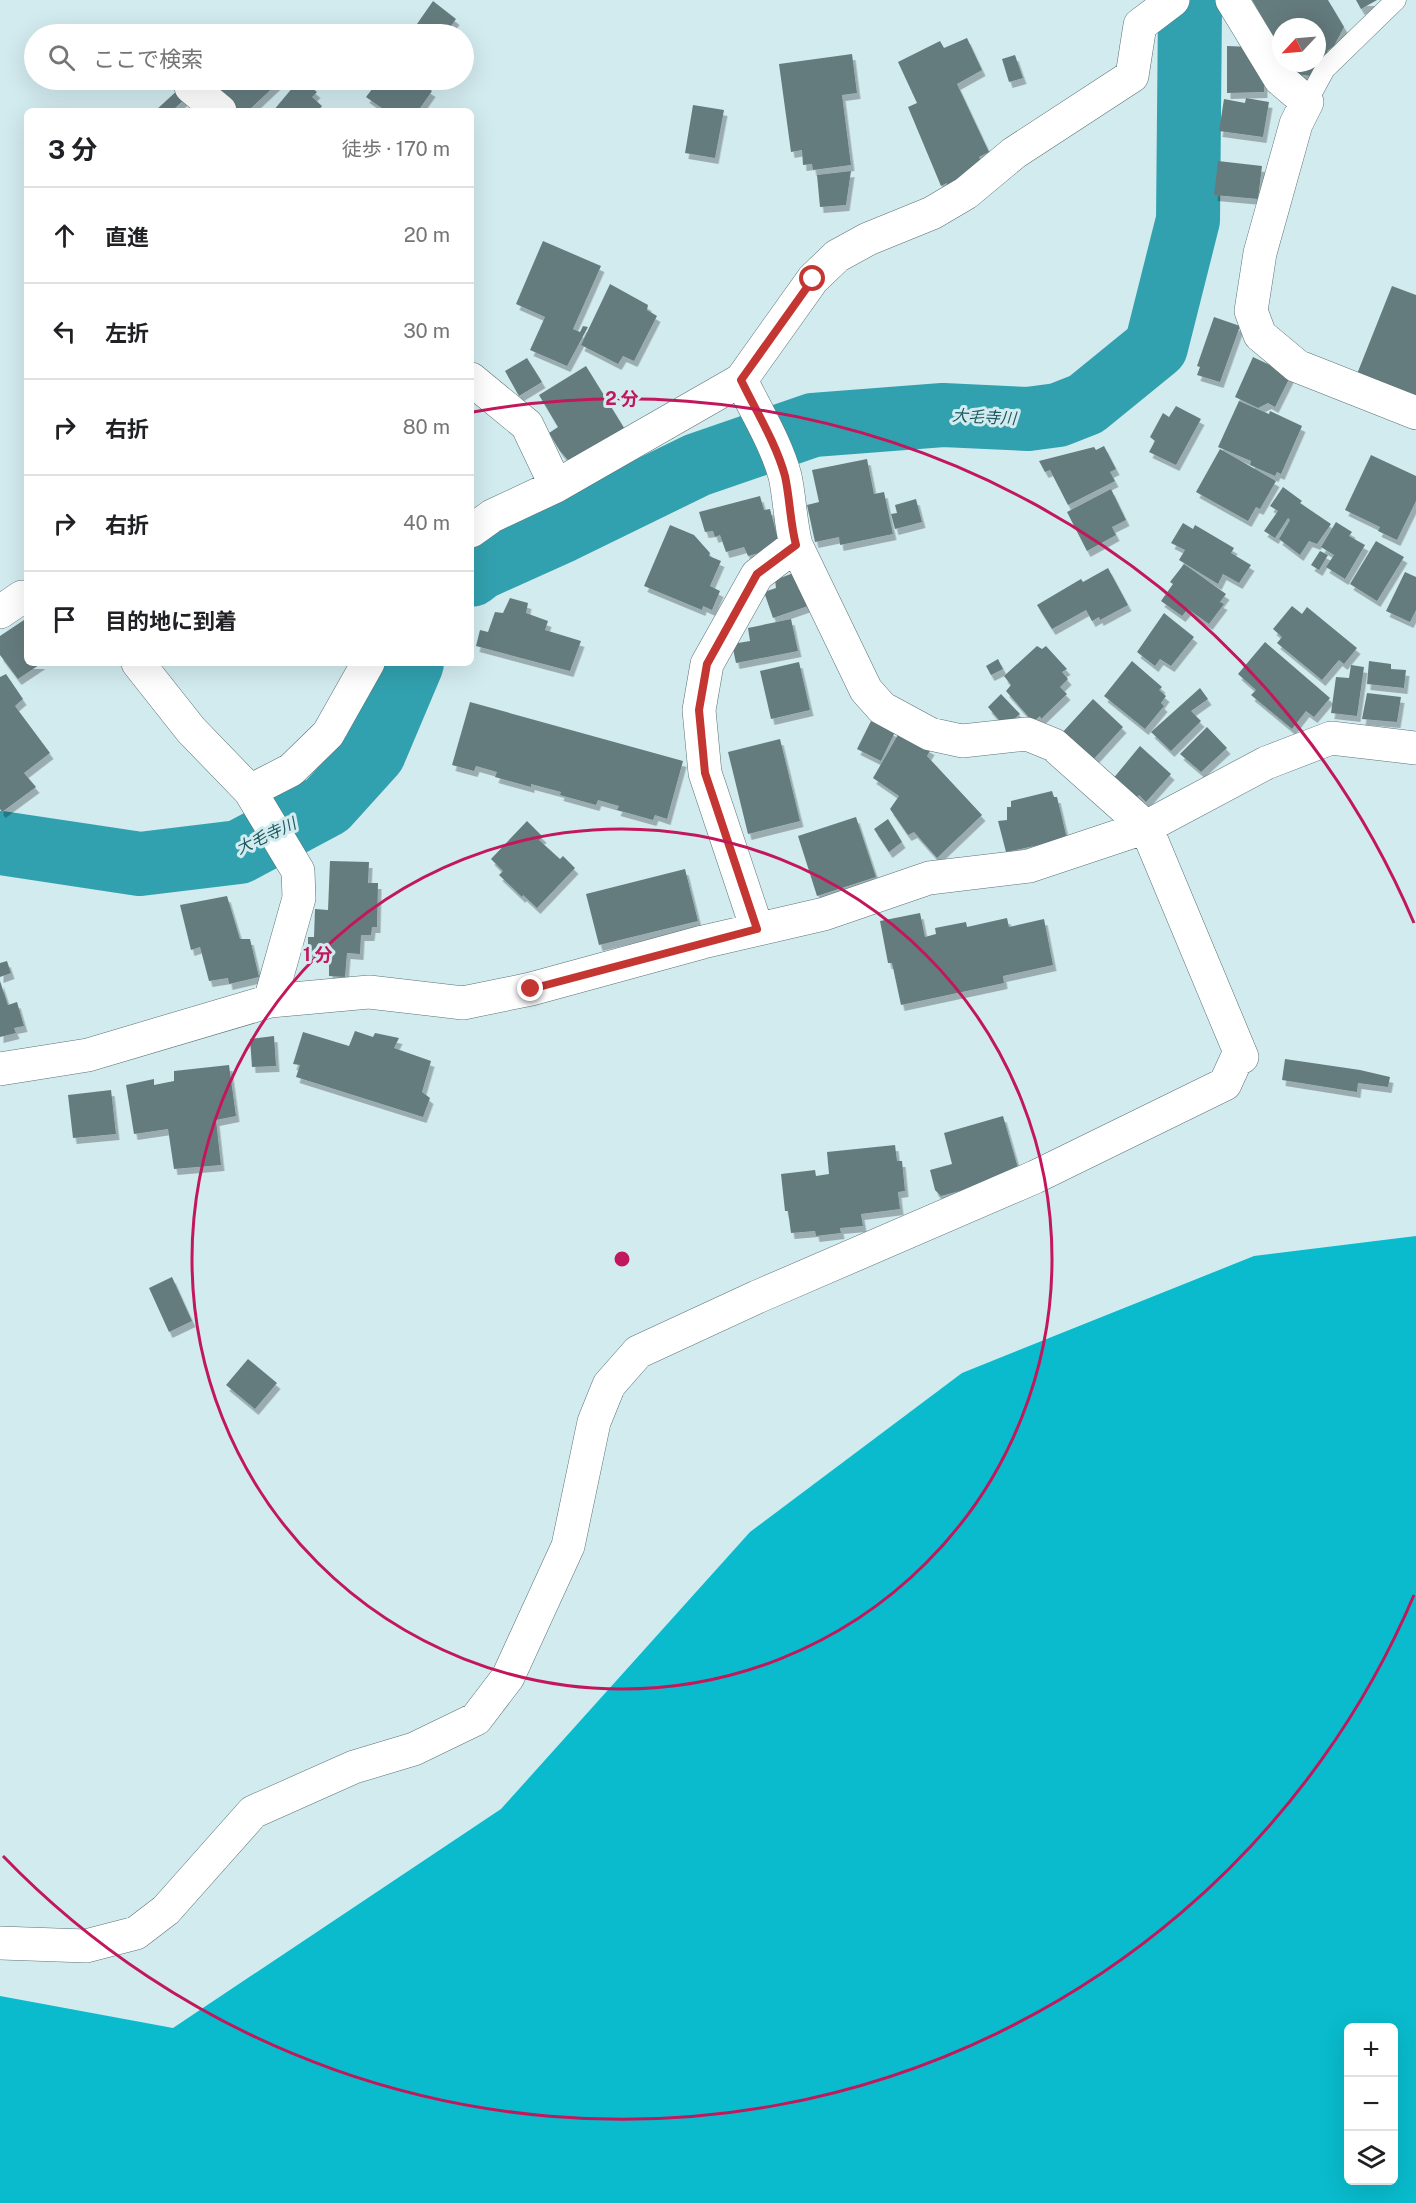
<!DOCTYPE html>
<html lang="ja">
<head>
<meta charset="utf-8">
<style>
  body { margin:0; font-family:"Public Sans","Noto Sans JP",sans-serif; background:#f6f6f6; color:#202124 }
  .controls { position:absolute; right:18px; bottom:18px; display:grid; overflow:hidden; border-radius:9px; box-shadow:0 6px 24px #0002 }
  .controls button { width:54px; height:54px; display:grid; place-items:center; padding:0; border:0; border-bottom:2px solid #e0e0e0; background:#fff; color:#202124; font:30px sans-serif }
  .compass { position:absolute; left:1272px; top:18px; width:54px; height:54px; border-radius:50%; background:#fff; box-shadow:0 6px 24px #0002; rotate:244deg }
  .stop { position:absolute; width:18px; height:18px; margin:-14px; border:4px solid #c43631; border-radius:50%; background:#fff }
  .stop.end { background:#c43631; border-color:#fff; box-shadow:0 2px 6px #0008 }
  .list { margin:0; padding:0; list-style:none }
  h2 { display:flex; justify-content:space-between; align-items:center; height:78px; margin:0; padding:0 24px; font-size:26px }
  h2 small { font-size:20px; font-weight:400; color:#757577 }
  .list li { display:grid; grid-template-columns:39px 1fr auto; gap:18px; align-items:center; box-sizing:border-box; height:96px; padding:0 24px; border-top:2px solid #e0e0e0 }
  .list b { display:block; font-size:22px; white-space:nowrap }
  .list em { font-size:20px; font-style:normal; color:#757577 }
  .icon { flex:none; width:33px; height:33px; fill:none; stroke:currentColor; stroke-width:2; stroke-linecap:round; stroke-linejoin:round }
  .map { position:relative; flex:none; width:1416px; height:2203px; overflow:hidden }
  .search { position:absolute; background:#fff; box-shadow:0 6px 24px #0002; left:24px; top:24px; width:450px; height:66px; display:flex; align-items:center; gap:15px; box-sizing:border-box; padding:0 21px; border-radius:33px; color:#757577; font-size:22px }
  .panel { position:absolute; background:#fff; box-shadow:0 6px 24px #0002; left:24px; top:108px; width:450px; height:558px; border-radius:9px }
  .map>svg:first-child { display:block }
  .forest { fill:#09bbcd; fill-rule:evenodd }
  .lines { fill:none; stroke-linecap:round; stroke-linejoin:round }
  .river { stroke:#32a1af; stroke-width:64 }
  .building { fill:#657c7f; filter:url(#shadow) }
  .service-casing { stroke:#5b7275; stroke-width:21 }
  .minor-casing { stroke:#5b7275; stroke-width:34 }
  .service { stroke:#fff; stroke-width:20 }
  .minor { stroke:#fff; stroke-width:33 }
  .route { stroke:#c43631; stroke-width:8 }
  .ring { fill:none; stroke:#c2185b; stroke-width:3 }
  .labels { text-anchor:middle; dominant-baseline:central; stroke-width:6; stroke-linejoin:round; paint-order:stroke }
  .water-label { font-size:16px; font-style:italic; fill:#1e5a61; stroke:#d2ebef }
  .centre { fill:#c2185b; stroke:#d2ebef; stroke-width:3 }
  .ring-label { font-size:18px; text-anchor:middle; font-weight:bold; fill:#c2185b; stroke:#d2ebef; stroke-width:6; stroke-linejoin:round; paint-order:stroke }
</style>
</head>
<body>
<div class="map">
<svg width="1416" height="2203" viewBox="0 0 1416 2203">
  <defs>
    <filter id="shadow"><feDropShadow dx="3.5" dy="6" stdDeviation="0" flood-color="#0004"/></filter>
  </defs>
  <rect width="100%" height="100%" fill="#d2ebef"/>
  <path class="forest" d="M1416 1236V2203H0V1996L173 2028 501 1809 750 1532 962 1373 1254 1256ZM1348 2028H1394V2180H1348Z"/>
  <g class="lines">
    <path class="river" d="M471 575 480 568 562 531 697 465 813 425 943 415 1028 419 1058 415 1086 404 1156 347 1188 220 1190 8 1188 0
      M0 843 140 864 239 852 327 805 374 753 412 663"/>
  </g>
  <path class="building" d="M1252 0H1328L1344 27 1334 46 1327 51 1329 53 1311 76 1295 74 1289 63H1317V27H1281V49Z
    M1356 0H1377L1361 9Z
    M433 1 456 19 451 26 464 34H410Z
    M967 38 982 70 957 84 989 152 979 157 985 170 948 189 947 183 941 186 908 107 917 103 898 62 940 41 944 48Z
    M1227 46 1252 47 1264 68V92L1227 93Z
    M852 54 857 93 842 95 851 165 813 170 812 164 803 165 802 150 791 152 779 64Z
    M1015 55 1023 78 1009 82 1002 59Z
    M209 80H281L248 111H238Z
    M299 80H302L317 92 312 97 322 106 318 111H273Z
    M379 80H415L432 91 418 111H386L366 97Z
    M180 88 188 96 174 109 176 111H155Z
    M1246 98 1269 102 1263 137 1219 131 1224 99 1245 103Z
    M693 105 724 110 715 158 685 153Z
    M1218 161 1262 166 1258 199 1214 195Z
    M851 171 846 205 820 207 817 175Z
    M543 241 601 266 573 329 580 332 583 326 588 327 567 366 530 350 545 317 516 304Z
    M610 284 648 305 647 310 657 316 634 361 623 356 618 364 581 345Z
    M1392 286 1416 295V399L1357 374Z
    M1214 317 1240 326 1220 382 1197 375 1200 367 1197 366Z
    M1253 357 1291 375 1275 407 1268 403 1258 408 1235 397Z
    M527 358 542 382 519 396 505 371Z
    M586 366 629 436 575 468 560 451 549 433 558 427 539 395Z
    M1239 401 1269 414 1270 411 1302 426 1281 474 1277 472 1275 476 1250 465 1251 461 1218 447Z
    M1176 406 1201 419 1176 465 1149 452 1155 441 1150 437 1163 413 1169 417Z
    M1104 446 1116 469 1110 472 1115 481 1068 505 1050 470 1045 472 1039 461 1094 447 1096 450Z
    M1220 449 1276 481 1260 509 1256 507 1248 521 1196 492Z
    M1371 455 1416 476V501L1397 540 1378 531 1380 527 1345 510Z
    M867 459 874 494 884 492 893 534 840 545 839 537 815 542 807 505 819 502 812 470Z
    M1283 487 1302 501 1300 503 1331 524 1317 544 1309 541 1300 555 1279 539 1290 520 1288 518 1275 538 1264 531 1278 511 1270 506Z
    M1111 489 1126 520 1112 527 1116 535 1087 551 1067 512Z
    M760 496 764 510 770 509 780 547 748 556 744 547 726 552 720 535 715 537 713 531 705 532 699 512Z
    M916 499 922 522 895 529 891 514 897 513 895 505Z
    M1336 522 1352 532 1349 536 1365 545 1345 579 1326 567 1334 555 1321 547Z
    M1183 523 1193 529 1195 525 1234 548 1231 553 1251 565 1239 583 1223 574 1218 584 1179 560 1185 550 1171 543Z
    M670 525 694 535 710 553 709 556 721 561 710 586 720 591 712 610 703 606 702 610 644 586Z
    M1376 541 1404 557 1377 601 1350 584Z
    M1320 551 1328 555 1319 570 1311 565Z
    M1184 564 1226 594 1220 602 1224 604 1209 624 1188 609 1182 616 1161 601 1173 584 1170 582Z
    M1108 568 1128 605 1100 620 1099 617 1092 621 1086 610 1052 629 1037 605 1081 579 1083 582Z
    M796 572 808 606 773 618 764 592 776 588 775 580Z
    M1405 572 1416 577V610L1410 622 1386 611Z
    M510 598 528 603 526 613 548 621 545 630 581 641 570 671 476 646 480 630 488 632 495 612 503 613Z
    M1292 606 1302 614 1307 607 1357 648 1344 664 1339 660 1322 680 1277 643 1282 637 1273 629Z
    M1164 613 1194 637 1171 666 1160 659 1155 666 1137 652Z
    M27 618V663H42L18 679 0 655V636Z
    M791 619 798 651 736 663 732 644 750 641 748 628Z
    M1265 642 1330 698 1314 717 1306 711 1292 729 1251 695 1256 690 1238 674Z
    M1037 646 1042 649 1046 646 1067 669 1062 672 1068 679 1060 687 1067 694 1041 719 1040 716 1033 722 1006 691 1011 685 1004 676Z
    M998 659 1003 669 991 675 986 666Z
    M1132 661 1162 687 1159 690 1166 696 1161 703 1164 706 1145 729 1104 696Z
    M1369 661 1391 664V669L1406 670 1404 688 1367 684Z
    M799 662 810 710 771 719 760 671Z
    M1351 665 1364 667 1357 716 1331 713 1336 677 1349 678Z
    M6 674 23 699 15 706 50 753 24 773 36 787 2 812 0 809V677Z
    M1200 688 1208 699 1191 711 1201 721 1171 751 1151 732Z
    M1367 693 1401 697 1397 722 1362 719Z
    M1001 694 1020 714 1005 727 988 707Z
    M1093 699 1123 727 1092 761 1061 734Z
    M470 702 683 761 667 819 655 815 653 820 617 810 619 806 598 800 596 805 560 795 561 792 531 784V787L495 777 497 772 476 766 474 771 452 765Z
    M871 721 895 732 881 761 857 749Z
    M1207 727 1227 748 1201 772 1180 754Z
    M899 733 931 749 927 756 982 815 937 858 914 832 908 835 890 809 899 796 873 778Z
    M780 739 800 821 748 834 728 752Z
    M1140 746 1171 774 1146 802 1139 795 1134 801 1112 780Z
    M1052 791 1054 797H1057L1067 839 1006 852 998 821 1007 820V807H1011V801Z
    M856 817 876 877 817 896 798 836Z
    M888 819 902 842 889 852 874 829Z
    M527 821 543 837 539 840 560 859 563 856 575 868 537 908 523 895 522 897 499 875 503 871 491 859Z
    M330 861 369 862 368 883H378L377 927H372L371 935H361L360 954 347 953 345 977 329 976V953L308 952V937H314L315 909 328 910Z
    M685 869 698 921 599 945 586 894Z
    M227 896 240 939H250L259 977 229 984 228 978 209 981 200 947 191 950 180 905Z
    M920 913 925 937 936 934 935 928 966 922 967 927 1007 918 1009 927 1044 919 1053 965 1003 976 1004 983 901 1005 892 963H888L880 921Z
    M7 961 11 973 0 977V963Z
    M0 981 8 1005 17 1002 24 1026 14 1028 16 1033 0 1037Z
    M355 1031 373 1037 375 1033 399 1038 394 1048 431 1061 422 1092 430 1098 423 1117 296 1077 300 1065 293 1064 303 1032 349 1046Z
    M274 1036 276 1066 252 1067 250 1039Z
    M1285 1059 1360 1070 1390 1077 1388 1087 1358 1083 1357 1092 1282 1080Z
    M229 1065 236 1116 216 1120 221 1165 174 1169 168 1129 134 1134 126 1085 154 1079V1085L174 1081V1071Z
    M111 1090 116 1134 73 1138 68 1095Z
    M1003 1116 1020 1175 941 1196 935 1190 930 1170 952 1164 944 1133Z
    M895 1145 897 1161H902L905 1191 898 1192 900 1209 861 1214 863 1226 840 1228 841 1233 816 1236 815 1231 791 1233 788 1211H785L781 1174 815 1170 816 1176 829 1174 827 1152Z
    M172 1277 192 1321 169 1332 149 1288Z
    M248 1359 277 1383 255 1409 226 1385Z"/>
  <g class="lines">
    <g class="service-casing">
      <path id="service" d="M1307 102 1325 69 1396 0"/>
    </g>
    <g class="minor-casing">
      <path id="minor" d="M1232 0 1280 79 1307 102 1296 124 1260 253 1251 311 1260 335 1297 366 1416 413
        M191 87 220 111
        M471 379 527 425 556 486
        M471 531 492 516 556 486 741 380 813 279 837 256 868 239 932 213 966 193 1014 153 1132 76 1140 25 1173 0
        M0 612 22 597 27 598
        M138 663 191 730 250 791 298 871 299 898 270 1001
        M250 791 291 770 328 734 368 663
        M757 929 705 773 699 710 707 664 757 575 796 545
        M0 1069 88 1055 270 1001 369 992 463 1003 531 989 703 942 824 914 929 878 1029 866 1146 827 1266 763 1331 738 1416 748
        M0 1943 86 1946 136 1933 166 1910 253 1812 354 1767 414 1749 476 1719 508 1677 568 1546 594 1422 609 1385 638 1352 757 1297 1035 1177 1225 1084 1236 1060 1242 1057 1146 827 1054 745 1027 734 962 741 930 734 882 708 866 690 796 545C790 522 790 499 785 476 776 443 756 411 741 380"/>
    </g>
    <use href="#service" class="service"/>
    <use href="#minor" class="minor"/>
  </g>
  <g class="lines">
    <path class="route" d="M531 989 757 929 705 773 699 710 707 664 757 574 796 545C790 522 790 499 785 476 776 443 756 411 741 380L813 279"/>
  </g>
  <g class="ring">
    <circle cx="622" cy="1259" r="430"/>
    <path d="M1414 1595A860 860 0 0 1 3 1856M473 412A860 860 0 0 1 1414 923"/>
  </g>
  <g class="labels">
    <g class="water-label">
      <text transform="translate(984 417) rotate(3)">大毛寺川</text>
      <text transform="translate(266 836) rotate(-25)">大毛寺川</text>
    </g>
  </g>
  <circle cx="622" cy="1259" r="9" class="centre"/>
  <g class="ring-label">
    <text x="622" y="405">2 分</text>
    <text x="318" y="961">1 分</text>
  </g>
</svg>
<div class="controls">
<button>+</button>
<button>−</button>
<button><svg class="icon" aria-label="layers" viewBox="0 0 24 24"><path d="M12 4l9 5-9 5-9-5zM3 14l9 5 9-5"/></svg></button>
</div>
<svg class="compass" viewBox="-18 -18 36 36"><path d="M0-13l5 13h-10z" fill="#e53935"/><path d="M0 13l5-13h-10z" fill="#757577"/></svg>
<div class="stop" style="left:813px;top:279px"></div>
<div class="stop end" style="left:531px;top:989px"></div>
<div class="search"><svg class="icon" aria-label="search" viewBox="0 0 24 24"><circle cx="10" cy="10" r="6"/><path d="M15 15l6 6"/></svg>ここで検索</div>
<section class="panel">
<h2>3 分<small>徒歩 · 170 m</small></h2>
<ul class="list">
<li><svg class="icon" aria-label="ahead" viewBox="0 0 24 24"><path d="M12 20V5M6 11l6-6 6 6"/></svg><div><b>直進</b></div><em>20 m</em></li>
<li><svg class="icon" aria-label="left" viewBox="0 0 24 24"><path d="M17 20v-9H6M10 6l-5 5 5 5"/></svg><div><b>左折</b></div><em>30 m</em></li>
<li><svg class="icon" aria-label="right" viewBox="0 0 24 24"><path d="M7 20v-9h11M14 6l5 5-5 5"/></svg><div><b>右折</b></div><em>80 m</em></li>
<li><svg class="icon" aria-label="right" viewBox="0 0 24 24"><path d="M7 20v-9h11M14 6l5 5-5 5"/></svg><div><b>右折</b></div><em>40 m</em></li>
<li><svg class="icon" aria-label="arrive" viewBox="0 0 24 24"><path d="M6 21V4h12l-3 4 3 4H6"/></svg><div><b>目的地に到着</b></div></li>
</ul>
</section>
</div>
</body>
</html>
